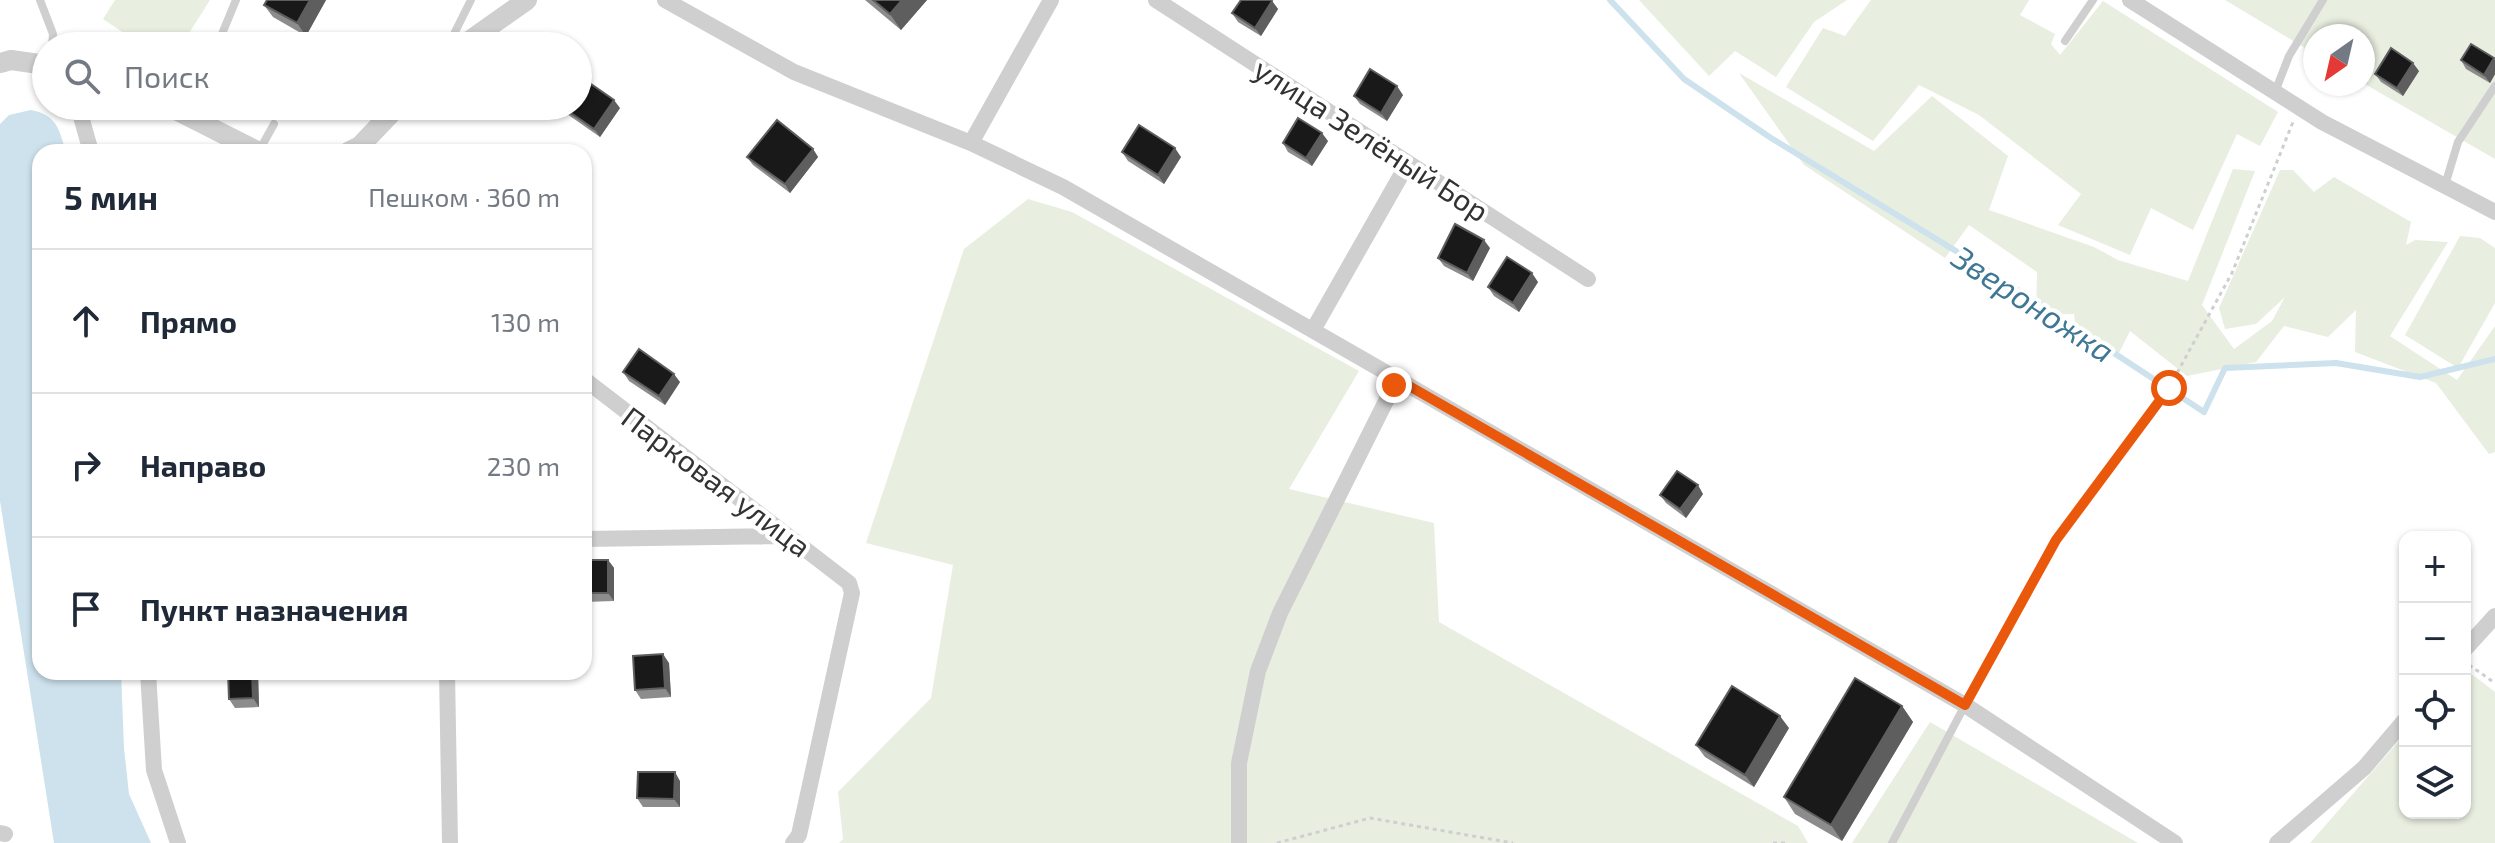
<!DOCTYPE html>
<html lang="ru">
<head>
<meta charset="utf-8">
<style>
  body { margin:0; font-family:"Exo 2",sans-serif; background:#f2f2f3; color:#1f2937 }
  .controls { position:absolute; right:24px; bottom:24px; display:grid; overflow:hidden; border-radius:16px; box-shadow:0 2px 6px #0004 }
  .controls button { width:72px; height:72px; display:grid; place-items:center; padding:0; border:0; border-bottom:2px solid #e0e1e3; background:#fff; color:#1f2937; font:40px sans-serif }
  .compass { position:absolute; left:2303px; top:24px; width:72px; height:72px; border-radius:50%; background:#fff; box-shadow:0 2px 6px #0004; rotate:214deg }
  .stop { position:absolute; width:24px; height:24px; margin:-18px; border:6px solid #ea580c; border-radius:50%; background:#fff }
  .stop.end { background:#ea580c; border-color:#fff; box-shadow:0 2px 8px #0008 }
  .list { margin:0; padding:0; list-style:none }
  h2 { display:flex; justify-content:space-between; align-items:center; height:104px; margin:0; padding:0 32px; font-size:34px }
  h2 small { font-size:26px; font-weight:400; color:#747a83 }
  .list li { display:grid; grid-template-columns:52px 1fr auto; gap:24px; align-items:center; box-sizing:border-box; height:144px; padding:0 32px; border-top:2px solid #e0e1e3 }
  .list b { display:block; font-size:30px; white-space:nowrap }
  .list em { font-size:26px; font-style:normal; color:#747a83 }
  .icon { flex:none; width:44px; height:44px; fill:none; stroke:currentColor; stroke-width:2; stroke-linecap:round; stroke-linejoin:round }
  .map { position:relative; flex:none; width:2495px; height:843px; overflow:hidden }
  .search { position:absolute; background:#fff; box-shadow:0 2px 6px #0004; left:32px; top:32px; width:560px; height:88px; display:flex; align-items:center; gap:20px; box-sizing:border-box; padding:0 28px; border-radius:44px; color:#747a83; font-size:30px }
  .panel { position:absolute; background:#fff; box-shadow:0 2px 6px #0004; left:32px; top:144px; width:560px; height:536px; border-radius:24px }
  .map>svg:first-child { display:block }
  .green { fill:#e8eee0 }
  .water { fill:#cde2ed }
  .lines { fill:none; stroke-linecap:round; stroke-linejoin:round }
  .stream { stroke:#cde2ed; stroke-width:6 }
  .path { stroke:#cfcfcf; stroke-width:3; stroke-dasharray:4 4; stroke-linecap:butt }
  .service { stroke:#cfcfcf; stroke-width:8 }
  .minor { stroke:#cfcfcf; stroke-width:16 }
  .tertiary { stroke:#cfcfcf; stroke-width:20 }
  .wall { fill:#8c8c8c }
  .shaded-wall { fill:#5e5e5e }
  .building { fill:#191919; stroke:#5e5e5e; stroke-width:2 }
  .route { stroke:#ea580c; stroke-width:10 }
  .labels { text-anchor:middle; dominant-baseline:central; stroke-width:8; stroke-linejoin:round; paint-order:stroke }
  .street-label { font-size:30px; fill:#323232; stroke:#fff }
  .water-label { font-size:32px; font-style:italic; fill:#3f7894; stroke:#fff }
</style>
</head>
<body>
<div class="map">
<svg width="2495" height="843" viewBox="0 0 2495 843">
  <rect width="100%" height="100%" fill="#fff"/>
  <path class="green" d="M115 0H210L181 46H143L103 19Z
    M1639 0H1847L1814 22 1776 77 1735 51 1709 76Z
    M1871 0H2029L2020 15 2055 34 2051 44 2060 55 2103 1 2278 112 2260 146 2237 134 2193 230 2151 208 2130 255 2058 225 2081 194 1979 115 1919 85 1873 141 1786 87 1823 28 1845 36Z
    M2225 0H2495V159L2363 83V36H2315V54Z
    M1739 73 1874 151 1932 96 2008 156 1989 210 2094 247 2118 260 2188 281 2233 169 2255 171 2202 305 2234 349 2272 321 2285 297 2256 324 2225 329 2219 308 2280 170H2293L2314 192 2334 177 2411 222 2406 245 2415 240 2448 242 2390 336 2457 380 2495 326V452L2489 454 2436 383 2355 352 2356 310 2328 337 2284 326 2256 362 2187 376 2130 331 2118 355 2076 332 2074 314 2036 315 2037 272 1969 225 1945 258 1804 165Z
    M1028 199 1072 212 1359 371 1289 489 1434 523 1439 622 1798 826 1808 843H839L843 839 838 792 931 698 953 565 866 543 964 249Z
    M2460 236 2480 238 2495 248V303L2458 368 2405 335Z
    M2473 675 2495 692V843H2310L2405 734V813H2465V676Z
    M1930 722 2138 843H1852Z"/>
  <path class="water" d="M31 110C57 115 59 129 66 152H40V672H121L124 748 129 794 151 843H54L0 501V124L9 115Z"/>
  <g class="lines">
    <path class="stream" d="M1610 0 1684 79 1771 138 1987 270 2204 412 2225 368 2336 363 2420 377 2495 359"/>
    <path class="path" d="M2469 665 2495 683
      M1974 688 2056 540 2166 393 2232 273 2293 122
      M1277 843 1370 818 1513 843
      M1773 843H1785"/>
    <path class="service" d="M40 0 53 34 52 46
      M2065 41 2093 0
      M217 46 236 0
      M448 46 471 0
      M2275 92 2289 56 2323 0
      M259 151 274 124
      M2445 185 2458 142 2495 86
      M1892 843 1965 705"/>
    <path class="minor" d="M665 0 794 72 971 143 1063 187 1965 705 2175 843
      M1156 0 1588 279
      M2130 0 2322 122 2495 212
      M78 106 91 152
      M971 143 1051 0
      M1313 330 1408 163
      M584 379 849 583 852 593 799 835 793 843
      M584 539 787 536
      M2465 649 2495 616
      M148 672 154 770 178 843
      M447 672 450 843
      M0 833 5 834
      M1239 843V763L1258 671 1280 613 1397 379
      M2277 843 2364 768 2405 720"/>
    <path class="tertiary" d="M462 46 527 0
      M0 63 11 60 46 65
      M168 106 259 152
      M348 152 360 146 398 106"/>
  </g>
  <path class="wall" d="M326 0 306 36 273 17 264 5Z
    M865 0H927L901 30Z
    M1272 1 1278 9 1261 36 1238 22 1232 13Z
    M2461 60H2495V74L2490 83 2466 69Z
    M2419 71 2403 96 2381 82 2375 74Z
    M1403 95 1387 121 1360 104 1354 96Z
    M561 106 620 108 600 137 567 114Z
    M1328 141 1312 166 1288 152 1283 143Z
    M813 149 818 157 790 193 753 165 747 157Z
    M1122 152 1181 157 1164 184 1128 161Z
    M1490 248 1473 281 1444 266 1438 258Z
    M1538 282 1519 312 1494 296 1488 287Z
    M623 372 680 382 665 405 629 381Z
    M1703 494 1686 518 1666 503 1660 495Z
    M584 560H608L614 568V601L584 602Z
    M669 663 671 697 641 699 635 690Z
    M258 672 259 707 235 708 229 699Z
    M1902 706 1913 722 1842 841 1795 814 1784 797Z
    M1789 728 1754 787 1705 757 1696 745Z
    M680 781V807H643L637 798Z"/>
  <path class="shaded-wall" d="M310 0H326L306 36 297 23Z
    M902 0H927L901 30 890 14Z
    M1272 1 1278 9 1261 36 1255 28Z
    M2494 58 2495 60V74L2490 83 2484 75Z
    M2413 63 2419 71 2403 96 2397 88Z
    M1397 86 1403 95 1387 121 1381 113Z
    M614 100 620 108 600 137 594 129Z
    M1322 133 1328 141 1312 166 1306 158Z
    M1175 148 1181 157 1164 184 1158 175Z
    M813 149 818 157 790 193 785 184Z
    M1484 240 1490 248 1473 281 1467 273Z
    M1532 273 1538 282 1519 312 1513 303Z
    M674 374 680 382 665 405 659 396Z
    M1698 485 1703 494 1686 518 1680 509Z
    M608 560 614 568V601L608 593Z
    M663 654 669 663 671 697 665 688Z
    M252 672H258L259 707 253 698Z
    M1902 706 1913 722 1842 841 1831 825Z
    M1780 716 1789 728 1754 787 1745 775Z
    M675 772 680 781V807L674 799Z"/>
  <path class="building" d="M267 0H310L297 23 264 5Z
    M873 0H902L890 14Z
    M1241 0H1271L1272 1 1255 28 1232 13Z
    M2471 44 2494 58 2484 75 2461 60Z
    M2391 48 2413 63 2397 88 2375 74Z
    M1370 69 1397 86 1381 113 1354 96Z
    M581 77 614 100 594 129 561 106H578V81Z
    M1298 118 1322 133 1306 158 1283 143Z
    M777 120 813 149 785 184 747 157Z
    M1139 125 1175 148 1158 175 1122 152Z
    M1455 224 1484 240 1467 273 1438 258Z
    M1507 257 1532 273 1513 303 1488 287Z
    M639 349 674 374 659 396 623 372Z
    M1677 471 1698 485 1680 509 1660 495Z
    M584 560H608V593H584Z
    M663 654 665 688 635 690 633 656Z
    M228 672H252L253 698 229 699Z
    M1855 678 1902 706 1831 825 1784 797Z
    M1732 686 1780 716 1745 775 1696 745Z
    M638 772H675L674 799 637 798Z"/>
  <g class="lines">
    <path class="route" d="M1394 385 1397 379 1965 705 2056 540 2169 388"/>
  </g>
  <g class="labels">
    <g class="street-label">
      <text transform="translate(1372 139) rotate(33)">улица Зелёный Бор</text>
      <text transform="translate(717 481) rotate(37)">Парковая улица</text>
    </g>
    <g class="water-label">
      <text transform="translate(2034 303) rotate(33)">Звероножка</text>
    </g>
  </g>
</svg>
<div class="controls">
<button>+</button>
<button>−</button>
<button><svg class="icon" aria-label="locate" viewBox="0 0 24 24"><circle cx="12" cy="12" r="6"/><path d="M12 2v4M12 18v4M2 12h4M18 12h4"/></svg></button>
<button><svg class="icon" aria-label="layers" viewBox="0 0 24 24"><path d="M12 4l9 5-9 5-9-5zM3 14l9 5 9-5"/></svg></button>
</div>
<svg class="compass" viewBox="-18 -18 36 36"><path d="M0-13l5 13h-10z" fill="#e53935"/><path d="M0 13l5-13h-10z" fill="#747a83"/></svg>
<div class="stop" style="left:2169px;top:388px"></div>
<div class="stop end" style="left:1394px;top:385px"></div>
<div class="search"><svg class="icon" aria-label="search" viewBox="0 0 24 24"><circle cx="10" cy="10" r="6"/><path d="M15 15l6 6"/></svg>Поиск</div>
<section class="panel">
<h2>5 мин<small>Пешком · 360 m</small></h2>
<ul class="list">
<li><svg class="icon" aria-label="ahead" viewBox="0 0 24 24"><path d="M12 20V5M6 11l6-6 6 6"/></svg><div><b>Прямо</b></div><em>130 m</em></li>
<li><svg class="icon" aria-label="right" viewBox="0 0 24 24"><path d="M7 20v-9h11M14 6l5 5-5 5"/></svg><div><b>Направо</b></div><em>230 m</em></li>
<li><svg class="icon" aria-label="arrive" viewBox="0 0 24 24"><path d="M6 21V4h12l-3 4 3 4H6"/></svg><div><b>Пункт назначения</b></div></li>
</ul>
</section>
</div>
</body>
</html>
